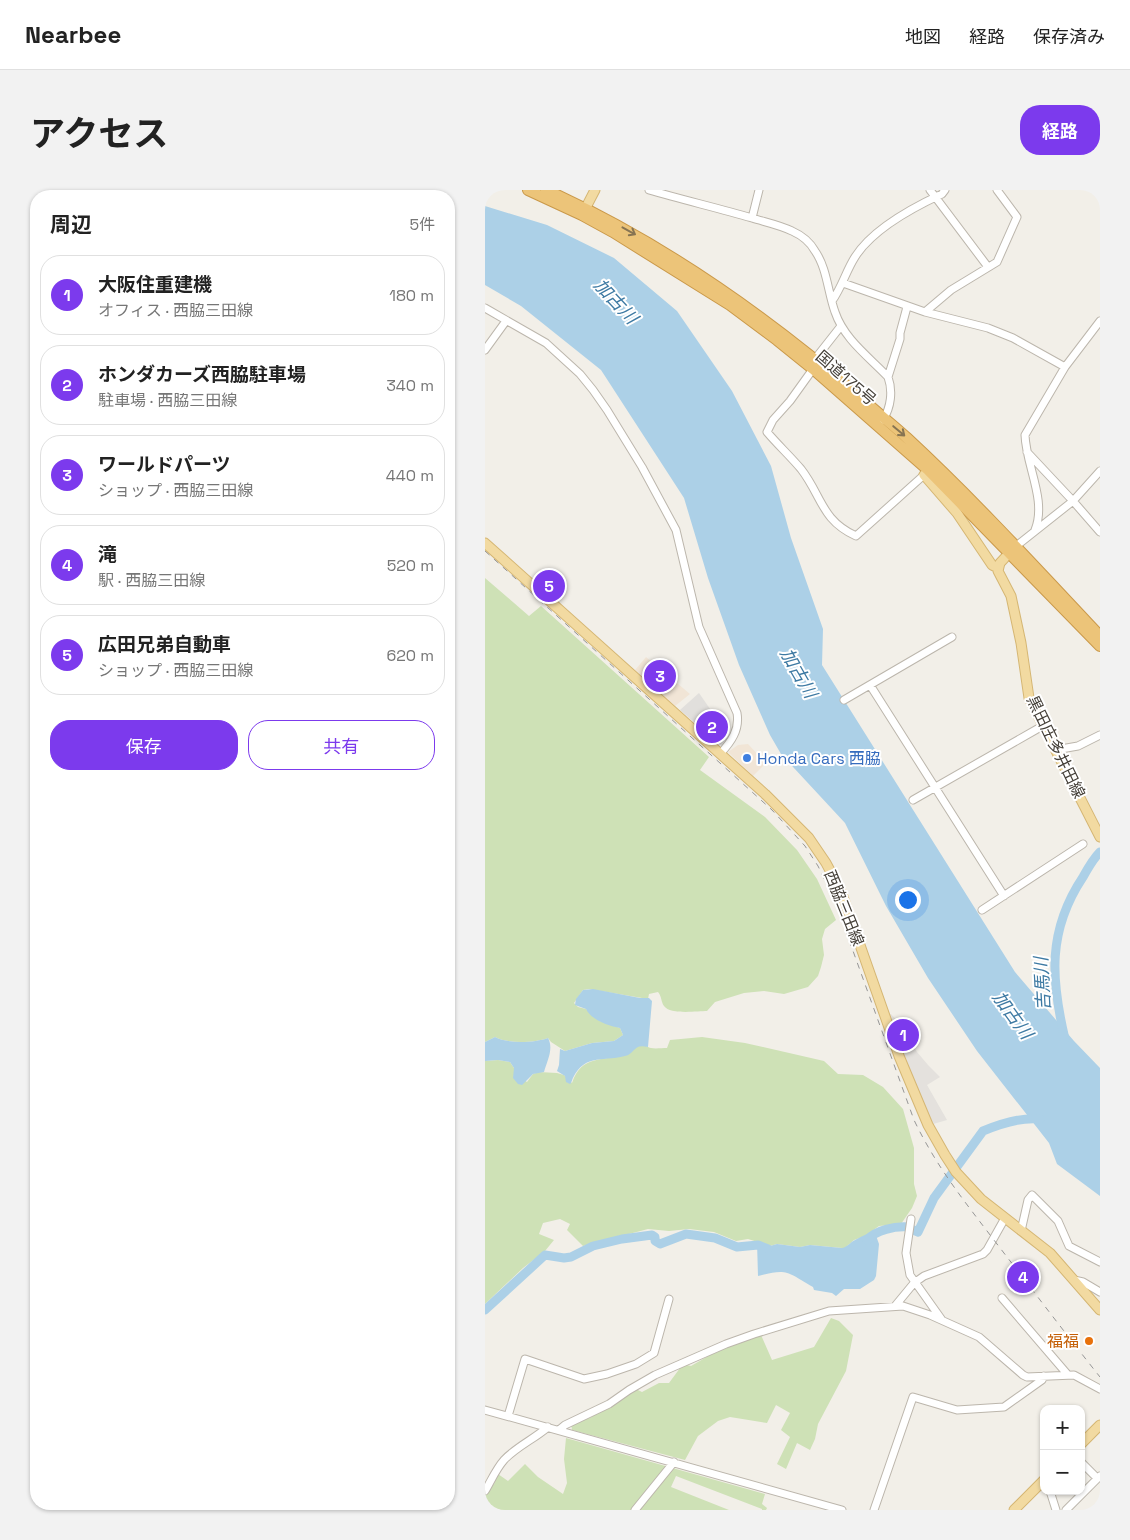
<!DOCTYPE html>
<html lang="ja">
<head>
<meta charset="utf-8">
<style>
  body { margin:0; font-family:"Space Grotesk","Noto Sans JP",sans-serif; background:#f2f2f2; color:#222 }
  .controls { position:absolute; right:15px; bottom:15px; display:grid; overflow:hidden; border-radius:10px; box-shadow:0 1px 4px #0004 }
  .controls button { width:45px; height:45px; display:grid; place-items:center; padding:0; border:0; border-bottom:1px solid #e0e0e0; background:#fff; color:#222; font:25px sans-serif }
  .you { position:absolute; left:422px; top:709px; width:18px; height:18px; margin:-12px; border:4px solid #fff; border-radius:50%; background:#1a73e8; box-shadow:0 0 0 8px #1a73e833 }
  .badge { display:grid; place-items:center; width:32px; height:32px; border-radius:50%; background:#7c3aed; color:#fff; font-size:16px; font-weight:700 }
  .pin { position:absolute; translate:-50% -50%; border:2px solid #fff; box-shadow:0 1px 5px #0006 }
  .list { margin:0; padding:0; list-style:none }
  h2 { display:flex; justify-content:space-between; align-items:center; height:65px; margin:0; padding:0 20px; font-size:21px }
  h2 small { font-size:16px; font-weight:400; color:#767676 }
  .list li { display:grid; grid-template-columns:32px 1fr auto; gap:15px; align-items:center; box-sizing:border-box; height:80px; margin:0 10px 10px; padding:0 10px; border:1px solid #e0e0e0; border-radius:20px }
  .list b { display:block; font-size:19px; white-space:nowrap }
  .list p { margin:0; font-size:16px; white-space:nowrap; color:#767676 }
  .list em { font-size:16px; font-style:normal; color:#767676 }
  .actions { display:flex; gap:10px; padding:15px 20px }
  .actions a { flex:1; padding:11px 0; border:1px solid #7c3aed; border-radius:20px; text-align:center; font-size:18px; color:#7c3aed }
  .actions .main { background:#7c3aed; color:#fff }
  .map { position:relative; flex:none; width:615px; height:1320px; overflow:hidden; border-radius:20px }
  header { display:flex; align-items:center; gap:30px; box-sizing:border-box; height:70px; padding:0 25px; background:#fff; border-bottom:1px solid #e0e0e0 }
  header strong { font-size:24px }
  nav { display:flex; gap:28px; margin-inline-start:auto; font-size:18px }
  .intro { display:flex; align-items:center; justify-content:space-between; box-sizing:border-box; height:120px; padding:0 30px }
  h1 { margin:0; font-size:35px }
  .button { padding:12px 22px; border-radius:20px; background:#7c3aed; color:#fff; font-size:18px; font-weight:700 }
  main { display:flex; gap:30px; padding:0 30px }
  aside { flex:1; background:#fff; border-radius:20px; box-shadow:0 1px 4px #0004 }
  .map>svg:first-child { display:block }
  .commercial { fill:#f1e5d6 }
  .industrial { fill:#e4e1dd }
  .green { fill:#cee1b6 }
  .parking { fill:#e1dfdc }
  .water { fill:#acd0e7 }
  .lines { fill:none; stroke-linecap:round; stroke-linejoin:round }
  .river { stroke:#acd0e7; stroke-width:9 }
  .minor-casing { stroke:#bcb6ac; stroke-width:9 }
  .major-casing { stroke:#d5b673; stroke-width:11 }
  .highway-casing { stroke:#ca994a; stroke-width:12 }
  .minor { stroke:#fff; stroke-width:7 }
  .major { stroke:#f2daa1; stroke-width:9 }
  .highway { stroke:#ecc479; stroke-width:10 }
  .rail { stroke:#969696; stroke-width:1; stroke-dasharray:6 6; stroke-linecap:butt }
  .oneway { stroke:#877452 }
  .shop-dot { fill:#3f7fe0; stroke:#fff; stroke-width:2 }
  .food-dot { fill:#e8710a; stroke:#fff; stroke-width:2 }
  .labels { text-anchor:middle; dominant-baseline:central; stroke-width:4; stroke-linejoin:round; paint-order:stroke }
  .street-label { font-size:16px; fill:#443f38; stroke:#fff }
  .shop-label { font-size:16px; fill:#366cbe; stroke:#fff; text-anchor:start }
  .food-label { font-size:16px; fill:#c56008; stroke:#fff; text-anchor:end }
  .water-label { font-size:18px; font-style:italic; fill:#3e7aa3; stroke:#fff }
</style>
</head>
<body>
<header>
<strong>Nearbee</strong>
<nav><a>地図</a><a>経路</a><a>保存済み</a></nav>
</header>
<div class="intro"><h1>アクセス</h1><a class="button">経路</a></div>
<main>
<aside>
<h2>周辺<small>5件</small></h2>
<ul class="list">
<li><span class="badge">1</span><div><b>大阪住重建機</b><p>オフィス · 西脇三田線</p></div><em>180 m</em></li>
<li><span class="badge">2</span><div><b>ホンダカーズ西脇駐車場</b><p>駐車場 · 西脇三田線</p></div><em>340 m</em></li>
<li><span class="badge">3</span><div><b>ワールドパーツ</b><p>ショップ · 西脇三田線</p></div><em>440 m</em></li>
<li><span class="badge">4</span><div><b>滝</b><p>駅 · 西脇三田線</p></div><em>520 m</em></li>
<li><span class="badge">5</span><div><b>広田兄弟自動車</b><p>ショップ · 西脇三田線</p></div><em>620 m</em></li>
</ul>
<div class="actions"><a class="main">保存</a><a>共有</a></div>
</aside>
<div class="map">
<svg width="615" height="1320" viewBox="0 0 615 1320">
  <rect width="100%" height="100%" fill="#f2efe8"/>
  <path class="commercial" d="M161 467 205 504 190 516 150 480Z
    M263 554 281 573 268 586 243 562 253 555Z"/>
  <path class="industrial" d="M406 824 415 834 432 862 443 875 455 887 442 895 462 930 448 934 417 861 404 825Z"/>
  <path class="green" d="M0 388 44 426 56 416 224 567 215 580 280 627 312 660 332 689 351 730 340 739 337 749 339 765 336 777 333 786 323 797 299 804 279 801 259 803 230 812 222 821C212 821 185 825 179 816 176 812 177 807 173 802L164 804 163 809 104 799 98 800 89 813 93 817 101 819 115 831 135 838 138 845 129 851 107 853 80 861 66 852 63 848C49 853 23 854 10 847L0 852Z
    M217 847 260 853 339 871 353 884 378 885 398 897 418 919 429 958V994L432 1006 427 1018 416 1034 394 1036 380 1046 369 1050 360 1058H357L325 1055 315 1057 292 1054 285 1056 263 1049 251 1051 229 1042 204 1039 184 1041 163 1039 98 1056 82 1040 85 1034 75 1029 58 1033 54 1044 69 1050 60 1061 38 1078 0 1114V871L13 870 25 872 29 878 30 884 42 892 48 884 54 882 72 883 79 885 87 893C97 864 117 872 141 864 148 862 150 855 158 855 162 856 162 857 166 858 170 859 177 858 182 858L185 850Z
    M346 1128 354 1131 368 1145 361 1181 333 1234 330 1249 325 1260 312 1253 301 1279 292 1274 305 1247 296 1240 305 1223 291 1215 282 1233 245 1227 233 1231 213 1246 200 1270 87 1240 86 1233 105 1228 151 1199 157 1202 174 1193H184L198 1174 206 1176 244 1154 276 1145 287 1170 329 1157Z
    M81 1248 280 1304 277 1314 282 1318 281 1320H277V1319L191 1286 186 1297 244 1320H0V1305L9 1294 13 1284 23 1291 40 1274 53 1287 78 1304 82 1293 79 1269Z"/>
  <path class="parking" d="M214 503 241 542 243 549 238 557 195 520Z"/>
  <path class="water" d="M0 16 62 35 129 68 192 121 247 201 286 276 306 348 338 439 337 475 530 782 589 851 615 878V1006L572 974 564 953 492 861 443 788 401 716 360 633 296 564 285 545 254 475 223 388 199 308 116 180 36 116 0 95Z
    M108 799 155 808H164L167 811 163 857C148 853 150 864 140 866 116 872 97 863 86 893L85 894 81 892 80 886 72 881 74 875 75 859 80 861 107 853 129 851 138 845 135 838C124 836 106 830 101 819L90 815 91 809 98 800Z
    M10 847C23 854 49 853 63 848 69 859 62 871 59 882L48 884 37 895 33 894 28 888 29 878 25 872 13 870 0 871V852Z
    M389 1040 394 1054 391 1086 389 1090 375 1099H359L351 1106 347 1103 329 1100 328 1097C302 1082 303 1078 273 1086L272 1052 285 1056 292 1054 315 1057 325 1055 357 1058C363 1057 365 1052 370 1050 377 1046 383 1044 389 1040Z"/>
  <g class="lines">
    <path class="river" d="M580 849C566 790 562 741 598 687 603 678 608 669 615 662
      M426 1039 433 1042 449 1008 498 941C515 934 537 927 555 929
      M382 1050C391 1040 410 1036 423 1037
      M0 1120 60 1065 79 1068 86 1067 108 1056 137 1049 167 1045 170 1047V1051L175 1054 201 1044 230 1048 252 1057 273 1055 283 1059"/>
    <g class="minor-casing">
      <path id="minor" d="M164 0C198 10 233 18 267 28 280 32 295 35 307 41 316 45 325 52 330 61 342 78 343 103 350 122 359 149 384 167 403 187 408 201 406 217 398 230
        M445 0 503 77
        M267 28 274 0
        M358 93 440 122 503 138 528 148 580 177
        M347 111C357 97 361 81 370 67 387 40 429 17 457 4L460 0
        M0 118 61 153 95 184 108 200 122 220 157 277 191 340 214 437 252 523C255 540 246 552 235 564
        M440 122 466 100 512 72 532 27 512 0
        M0 160 21 131
        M330 169 356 136
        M328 179 305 211 288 230 282 242C293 255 305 266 316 279 337 306 336 330 371 346L439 285
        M403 187 415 149V143L422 117
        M542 262 588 311 615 342
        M550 340C562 310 541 276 540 245L580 177 615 131
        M530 357 588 311 615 281
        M385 495 519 706
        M359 510 467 447
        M570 560 593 556 615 545
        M428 610 554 538 557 535
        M497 720 598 654
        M426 1029 421 1063 425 1085 457 1130
        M536 1041 543 1010 547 1005 573 1031 584 1056 615 1072
        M589 1090 598 1092 615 1102
        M517 1108 583 1185
        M410 1116 429 1093 439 1086 498 1064 502 1060 520 1028
        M0 1220 357 1320
        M23 1226 40 1169 99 1189 122 1184 151 1174 169 1163 184 1109
        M74 1240 80 1235 124 1214 144 1200 170 1185 241 1154 269 1144 344 1121 418 1116 445 1125 494 1147 538 1185 542 1187 589 1185 615 1199
        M596 1272 612 1288
        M0 1301C6 1291 11 1279 19 1270 31 1257 49 1249 63 1237
        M565 1301 571 1320
        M150 1320 189 1272
        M389 1320 428 1207 472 1220 519 1217 557 1190 559 1186
        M581 1320 615 1286"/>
    </g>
    <g class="major-casing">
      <path id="major" d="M97 25 110 0
        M443 280 439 285 472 323 507 375 513 378
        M0 353 280 604 324 648 341 673 356 701 414 866 443 935 460 965 471 982 496 1009 565 1063 615 1120
        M529 358 515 373 513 381 526 406 536 453 544 508 615 647
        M596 1254 615 1235
        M529 1320 559 1290"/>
    </g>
    <g class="highway-casing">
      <path id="highway" d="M43 0 97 25 128 42 245 115 292 150 328 179 443 280 615 456
        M61 0C177 52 281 126 376 208 391 222 407 234 422 248 489 310 552 379 615 446"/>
    </g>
    <use href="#minor" class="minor"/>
    <use href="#major" class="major"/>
    <use href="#highway" class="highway"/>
    <path class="rail" d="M0 361 287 620 320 656 333 676 350 711 429 930C452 978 480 1012 512 1054 546 1098 580 1143 615 1187"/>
  </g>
  <defs><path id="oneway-shaft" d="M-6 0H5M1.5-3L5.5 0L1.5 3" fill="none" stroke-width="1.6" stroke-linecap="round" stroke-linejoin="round" transform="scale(1.25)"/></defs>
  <g class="oneway">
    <use href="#oneway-shaft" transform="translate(144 41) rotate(29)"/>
    <use href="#oneway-shaft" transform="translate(414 241) rotate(40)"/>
  </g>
  <circle class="shop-dot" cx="262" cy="568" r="5"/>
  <circle class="food-dot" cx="604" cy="1151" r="5"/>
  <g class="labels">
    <g class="street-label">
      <text transform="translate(361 188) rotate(41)">国道175号</text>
      <text transform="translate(571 557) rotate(64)">黒田庄多井田線</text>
      <text transform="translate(359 718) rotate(68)">西脇三田線</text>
    </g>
    <g class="shop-label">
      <text x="272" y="568">Honda Cars 西脇</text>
    </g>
    <g class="food-label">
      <text x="594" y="1151">福福</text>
    </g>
    <g class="water-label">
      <text transform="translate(131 111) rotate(47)">加古川</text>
      <text transform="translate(314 483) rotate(60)">加古川</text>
      <text transform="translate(557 794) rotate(-93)">吉馬川</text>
      <text transform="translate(528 825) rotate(54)">加古川</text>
    </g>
  </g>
</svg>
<div class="controls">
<button>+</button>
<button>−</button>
</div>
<div class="you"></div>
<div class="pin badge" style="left:418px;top:845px">1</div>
<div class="pin badge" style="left:227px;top:537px">2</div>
<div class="pin badge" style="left:175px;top:486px">3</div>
<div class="pin badge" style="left:538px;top:1087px">4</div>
<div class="pin badge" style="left:64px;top:396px">5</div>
</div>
</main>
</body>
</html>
